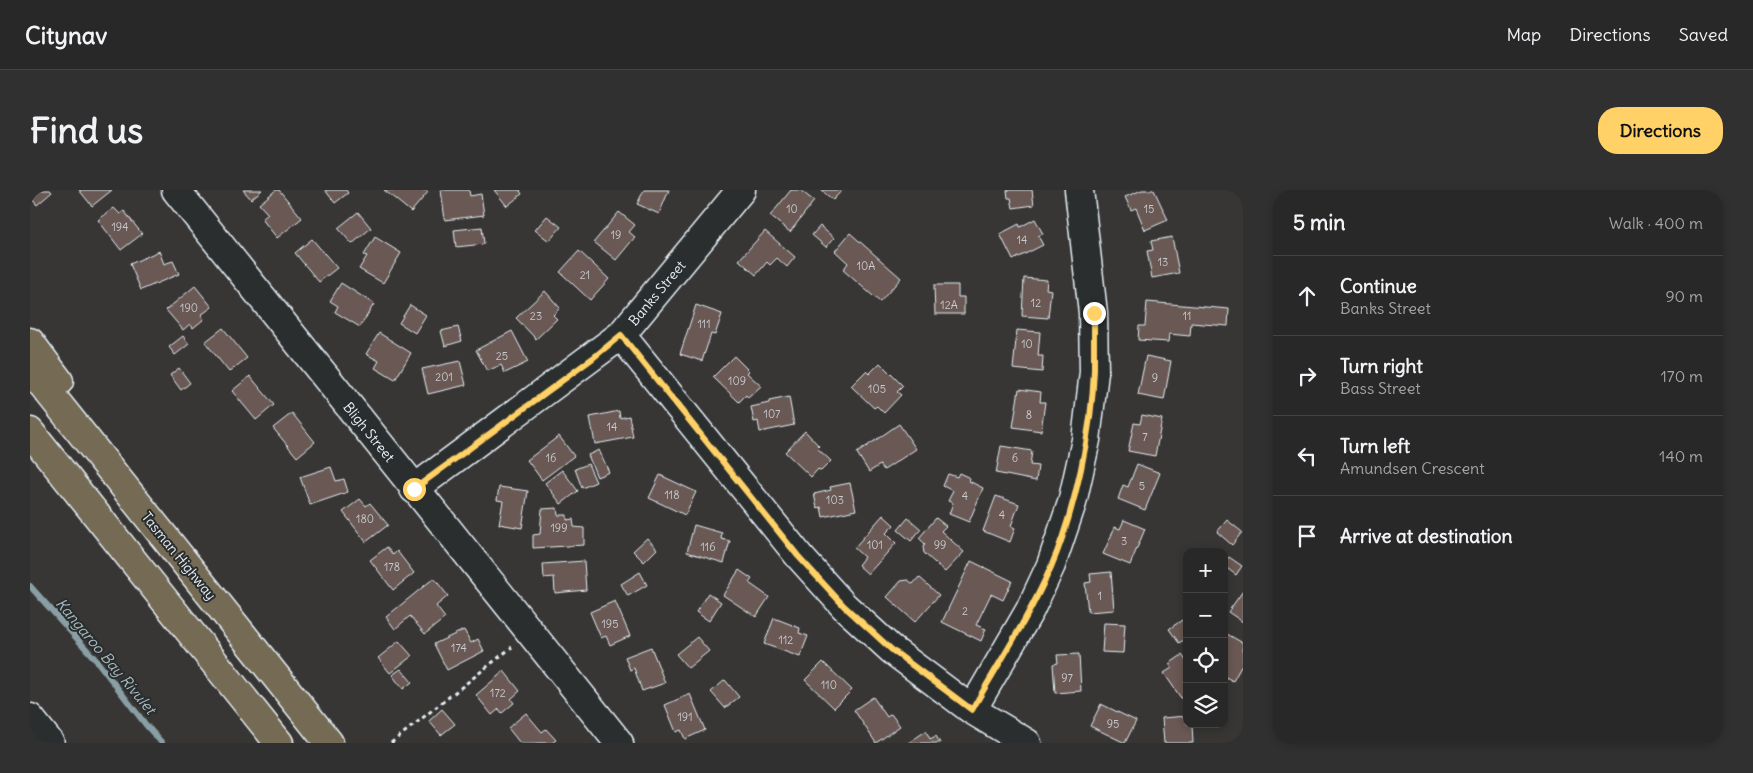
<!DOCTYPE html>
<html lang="en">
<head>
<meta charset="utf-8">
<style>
  body { margin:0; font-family:Delius,sans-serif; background:#313030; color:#f1f3f6 }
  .controls { position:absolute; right:15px; bottom:15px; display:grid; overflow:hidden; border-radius:10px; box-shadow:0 2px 8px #0003 }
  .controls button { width:45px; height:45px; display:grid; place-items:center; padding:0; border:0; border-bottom:1px solid #454445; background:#292828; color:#f1f3f6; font:25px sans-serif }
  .stop { position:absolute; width:15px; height:15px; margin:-11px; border:4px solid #ffd166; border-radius:50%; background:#fff }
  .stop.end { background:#ffd166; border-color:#fff; box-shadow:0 1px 5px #0008 }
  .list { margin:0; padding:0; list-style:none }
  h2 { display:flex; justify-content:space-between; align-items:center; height:65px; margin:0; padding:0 20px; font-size:21px }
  h2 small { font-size:16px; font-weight:400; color:#a5a6a8 }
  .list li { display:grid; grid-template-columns:32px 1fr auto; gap:15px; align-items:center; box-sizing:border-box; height:80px; padding:0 20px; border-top:1px solid #454445 }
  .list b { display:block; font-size:19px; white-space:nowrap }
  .list p { margin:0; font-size:16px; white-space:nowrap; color:#a5a6a8 }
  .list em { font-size:16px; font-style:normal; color:#a5a6a8 }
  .icon { flex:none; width:28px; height:28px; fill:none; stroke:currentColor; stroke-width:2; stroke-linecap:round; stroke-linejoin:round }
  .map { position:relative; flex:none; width:1213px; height:553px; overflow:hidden; border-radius:20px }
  header { display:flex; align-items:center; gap:30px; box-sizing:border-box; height:70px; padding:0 25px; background:#292828; border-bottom:1px solid #454445 }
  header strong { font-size:24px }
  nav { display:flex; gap:28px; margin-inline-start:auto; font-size:18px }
  .intro { display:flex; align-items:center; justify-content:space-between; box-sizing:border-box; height:120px; padding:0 30px }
  h1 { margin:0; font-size:35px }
  .button { padding:12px 22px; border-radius:20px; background:#ffd166; color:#111; font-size:18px; font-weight:700 }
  main { display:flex; gap:30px; padding:0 30px }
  aside { flex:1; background:#292828; border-radius:20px; box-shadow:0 2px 8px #0003 }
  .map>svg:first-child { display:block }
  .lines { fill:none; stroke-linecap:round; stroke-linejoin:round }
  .stream { stroke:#8a9fa5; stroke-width:6 }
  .building { fill:#695853; stroke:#e8f1f8 }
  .minor-casing { stroke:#e8f1f8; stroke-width:31 }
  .highway-casing { stroke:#e8f1f8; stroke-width:31 }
  .path { stroke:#e8f1f8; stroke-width:3; stroke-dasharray:4 4; stroke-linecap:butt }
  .minor { stroke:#2a2d2e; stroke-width:28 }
  .highway { stroke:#746b52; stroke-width:28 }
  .route { stroke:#ffd166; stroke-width:6 }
  .labels { text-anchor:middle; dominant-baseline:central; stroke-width:4; stroke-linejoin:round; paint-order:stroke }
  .number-label { font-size:11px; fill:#c8cbcf }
  .street-label { font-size:14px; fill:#e8f1f8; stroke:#2a2d2e }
  .water-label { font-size:15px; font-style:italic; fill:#a9bbc1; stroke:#2a2d2e }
</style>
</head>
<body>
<header>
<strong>Citynav</strong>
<nav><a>Map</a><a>Directions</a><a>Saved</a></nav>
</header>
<div class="intro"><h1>Find us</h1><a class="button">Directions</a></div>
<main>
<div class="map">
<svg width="1213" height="553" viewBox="0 0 1213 553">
  <rect width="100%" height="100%" fill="#373635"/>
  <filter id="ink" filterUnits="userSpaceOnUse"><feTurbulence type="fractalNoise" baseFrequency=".02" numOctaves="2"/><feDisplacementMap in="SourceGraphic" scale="10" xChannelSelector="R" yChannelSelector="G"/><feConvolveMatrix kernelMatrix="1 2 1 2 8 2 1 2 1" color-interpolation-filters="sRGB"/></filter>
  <g filter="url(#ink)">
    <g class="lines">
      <path class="stream" d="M0 396 66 470 116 535 132 553"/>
    </g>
    <path class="building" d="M9 0H20L22 2 7 15 0 7Z
      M49 0H82L62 16Z
      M213 0H232L221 9Z
      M246 0H249L272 28 247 48 232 29 238 24 229 14Z
      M295 0H316L318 3 305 13Z
      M354 0H395L398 2 381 22Z
      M411 0H439L440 6 451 4 454 25 415 30Z
      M464 0H491L490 1 492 4 477 16Z
      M614 0H639L629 24 607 14Z
      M761 0H770L784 11 760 42 740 26Z
      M791 0H812L803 10Z
      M977 0H1002L1004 15 983 18 981 8H978Z
      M1112 0H1124L1138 30 1115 40 1106 18 1101 20 1095 7Z
      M84 18 90 24 94 21 112 44 91 60 68 30Z
      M328 22 341 38 322 54 308 38Z
      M589 22 605 35 599 42 605 47 586 70 564 52Z
      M517 26 531 37 519 51 505 40Z
      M1005 29 1013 44 1008 46 1013 55 983 70 970 44 989 34 990 37Z
      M790 36 804 48 796 57 782 45Z
      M452 37 454 54 426 57 424 40Z
      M735 41 765 67 757 77 747 68 740 75 737 72 726 85 709 70Z
      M820 43 871 88 850 112 813 80 818 73 805 61Z
      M345 47 371 63 353 93 329 79 337 66 334 65Z
      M1142 47 1149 83 1122 88 1117 61 1123 60 1121 51Z
      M282 49 307 78 289 92 265 63Z
      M129 61 134 74 143 71 149 84 111 100 100 74Z
      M549 61 579 89 560 110 530 82Z
      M994 88 1017 90 1016 99 1021 100 1018 128 992 126Z
      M311 93 344 114 330 137 305 122 308 116 300 111Z
      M904 95H928V107H934V124H905Z
      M165 96 182 117 171 125 174 129 163 138 160 134 153 140 136 120Z
      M515 101 530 118 523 125 527 129 506 149 486 128Z
      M1117 112 1199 119 1198 136 1161 133 1160 146 1139 144 1138 152 1108 150 1109 136H1115Z
      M380 115 396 125 385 143 369 133Z
      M666 115 692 124 685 145 681 144 672 171 650 164Z
      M428 137 432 151 415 156 411 141Z
      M193 138 217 168 199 182 175 152Z
      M987 140 1010 142 1008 166H1013L1012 182 983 179Z
      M482 141 498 172 475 183 471 175 457 181 446 160Z
      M349 143 381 163 365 190 345 178 349 171 336 164Z
      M153 146 159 154 145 165 139 157Z
      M704 166 719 181 717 183 731 196 718 208 716 205 709 212 683 187Z
      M1116 166 1141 171 1134 210 1108 205Z
      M430 171 436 195 398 204 392 179Z
      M850 173 873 196 867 202 871 205 854 223 847 216 844 218 821 196 836 181 839 184Z
      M149 178 160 193 151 200 140 185Z
      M220 186 244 215 226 230 202 201Z
      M989 199 1011 202 1010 212H1015L1011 241 983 237Z
      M759 207 764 235 730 242 728 231 724 232 721 217 739 213V211Z
      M589 221 590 228 599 226 603 247 565 254 560 227Z
      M262 223 285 252 267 267 243 238Z
      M1112 225 1132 229 1125 266 1098 261 1104 233 1110 234Z
      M869 234 886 259 854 280 850 275 839 282 827 263Z
      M775 241 789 256 787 258 801 271 791 281 788 279 781 287 755 262Z
      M529 246 544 266 512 290 497 270Z
      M971 256 1002 261 1000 275 1008 276 1006 291 966 283Z
      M569 260 579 282 567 287 558 265Z
      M558 274 566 292 552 298 545 279Z
      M1107 274 1130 283 1115 320 1088 309 1093 295 1098 297Z
      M301 277 306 291 314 289 318 302 280 315 270 287Z
      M532 280 548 301 531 314 515 293Z
      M929 283 940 288 939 291 953 298 939 332 919 324 923 313 918 311 923 301 913 296 918 284 927 287Z
      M630 285 666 302 655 325 619 308Z
      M820 293 826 320 793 327 791 317 787 318 784 304 801 300 800 297Z
      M469 297 498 301 492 338 469 334 473 311 467 310Z
      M966 306 989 314 981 336 985 338 980 352 953 341Z
      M330 309 336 316 340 313 358 335 336 352 313 322Z
      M527 318 528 325H537V330L543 329 544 337 554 338V355L503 358V345L510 344 512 319Z
      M853 325 864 335 856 343 866 353 838 384 828 375 834 367 824 358Z
      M878 328 891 339 881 351 868 340Z
      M906 328 916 336 911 341 934 362 915 382 894 363 893 357 895 354 889 348Z
      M1094 330 1115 339 1100 375 1073 364 1085 337 1090 339Z
      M1197 330 1212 342 1202 355 1187 342Z
      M664 335 692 343 691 349 700 351 694 373 657 362Z
      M617 348 627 359 614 372 603 361Z
      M357 357 363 365 367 361 384 383 363 400 340 370Z
      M1199 367 1212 376 1206 385 1194 376V373Z
      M554 371 556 400 525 403 524 387 514 388 513 374Z
      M941 371 982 391 973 410 961 404 946 435 956 439 951 451 912 432Z
      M709 380 722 389 719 393 739 407 726 427 693 405Z
      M610 382 617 395 598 406 591 394Z
      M1081 382 1084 420 1058 422 1055 393 1061 392 1060 384Z
      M889 387 909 405 885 432 857 407 871 391 878 390 883 394Z
      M404 388 418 406 406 416 415 428 395 444 380 426 365 439 356 427Z
      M1213 401V432L1198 422Z
      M678 403 691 412 679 431 666 422Z
      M585 411 600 446 580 455 576 446 571 448 560 422Z
      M744 428 770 438 769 443 778 446 770 467 734 454Z
      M1152 430 1157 436V448L1149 453 1139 439Z
      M1074 433 1095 434 1093 463 1072 462Z
      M434 440 441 453 448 449 454 461 417 480 404 454Z
      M1197 444 1213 453 1212 461 1213 462V473L1203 491 1194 486V449Z
      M667 447 679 461 658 478 646 464Z
      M369 451 382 466 360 483 348 468Z
      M621 457 635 493 612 501 604 478 600 480 595 467Z
      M1049 464 1051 501 1025 503 1023 474 1028 473 1027 465Z
      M1152 465 1157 472V517L1134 483 1142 478 1139 474Z
      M793 472 822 500 804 518 775 490Z
      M371 479 382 492 373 499 362 485Z
      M474 481 490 501 481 509 484 513 472 523 469 519 462 525 446 505Z
      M695 490 709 507 695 518 681 502Z
      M660 504 675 540 655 549 651 540 646 542 635 515Z
      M843 507 857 527 861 524 870 536 846 553 824 520Z
      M1071 514 1106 531 1095 553 1060 536Z
      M412 519 425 534 411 545 399 531Z
      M496 523 512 542 516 539 526 550 522 553H490L478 538Z
      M1157 526V534H1162L1163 553H1134L1132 528Z
      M896 541 900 549 906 546 910 553H878Z"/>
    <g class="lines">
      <g class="minor-casing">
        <path id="minor" d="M146 0 589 553
          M591 145 769 366 814 416 862 460 942 520 997 553
          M384 299 591 145 711 0
          M942 520 1000 420 1021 375 1042 313 1056 250 1064 182 1063 123 1049 0
          M0 528 20 553"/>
      </g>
      <g class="highway-casing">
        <path id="highway" d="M0 152 29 191
          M0 179 299 553
          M0 242 249 553"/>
      </g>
      <path class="path" d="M361 553 482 457"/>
      <use href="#minor" class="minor"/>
      <use href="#highway" class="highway"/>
    </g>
  </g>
  <g class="lines" filter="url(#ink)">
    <path class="route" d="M384 299 563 168 591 145 768 366 814 416 862 460 942 520C969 473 999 427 1021 377 1045 321 1062 240 1064 180 1064 161 1064 142 1064 123"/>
  </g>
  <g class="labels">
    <g class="number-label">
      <text x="762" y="19">10</text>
      <text x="1119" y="19">15</text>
      <text x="90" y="37">194</text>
      <text x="586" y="45">19</text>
      <text x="992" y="50">14</text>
      <text x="1133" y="72">13</text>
      <text x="836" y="76">10A</text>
      <text x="555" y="85">21</text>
      <text x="1006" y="113">12</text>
      <text x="919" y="115">12A</text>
      <text x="159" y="118">190</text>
      <text x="506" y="126">23</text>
      <text x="1157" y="126">11</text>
      <text x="674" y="134">111</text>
      <text x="997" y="154">10</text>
      <text x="472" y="166">25</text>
      <text x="414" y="187">201</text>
      <text x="1125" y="188">9</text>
      <text x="707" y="191">109</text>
      <text x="847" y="199">105</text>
      <text x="742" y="224">107</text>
      <text x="999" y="225">8</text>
      <text x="582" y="237">14</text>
      <text x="1115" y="247">7</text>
      <text x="521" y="268">16</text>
      <text x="985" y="268">6</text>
      <text x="1112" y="296">5</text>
      <text x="642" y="305">118</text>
      <text x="935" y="306">4</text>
      <text x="805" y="310">103</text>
      <text x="972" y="325">4</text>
      <text x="335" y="329">180</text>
      <text x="529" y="338">199</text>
      <text x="1094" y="351">3</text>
      <text x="845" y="355">101</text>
      <text x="910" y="355">99</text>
      <text x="678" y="357">116</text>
      <text x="362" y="377">178</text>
      <text x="1070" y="406">1</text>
      <text x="935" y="421">2</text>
      <text x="580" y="434">195</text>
      <text x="756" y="450">112</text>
      <text x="429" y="458">174</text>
      <text x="1037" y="488">97</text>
      <text x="799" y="495">110</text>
      <text x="468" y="503">172</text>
      <text x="655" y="527">191</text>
      <text x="1083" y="534">95</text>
    </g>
    <g class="street-label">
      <text transform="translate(627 103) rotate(-50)">Banks Street</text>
      <text transform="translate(339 242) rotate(51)">Bligh Street</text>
      <text transform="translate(149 366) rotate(51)">Tasman Highway</text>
    </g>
    <g class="water-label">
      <text transform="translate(76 466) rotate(50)">Kangaroo Bay Rivulet</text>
    </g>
  </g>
</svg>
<div class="controls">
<button>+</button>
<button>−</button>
<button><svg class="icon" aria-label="locate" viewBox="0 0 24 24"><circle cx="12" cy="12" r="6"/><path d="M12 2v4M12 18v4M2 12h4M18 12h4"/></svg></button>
<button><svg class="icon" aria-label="layers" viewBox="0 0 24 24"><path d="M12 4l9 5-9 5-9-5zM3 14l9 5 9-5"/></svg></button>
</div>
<div class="stop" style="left:384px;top:299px"></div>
<div class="stop end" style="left:1064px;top:123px"></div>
</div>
<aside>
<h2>5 min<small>Walk · 400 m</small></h2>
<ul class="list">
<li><svg class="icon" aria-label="ahead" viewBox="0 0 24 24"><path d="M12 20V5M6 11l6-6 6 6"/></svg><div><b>Continue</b><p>Banks Street</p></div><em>90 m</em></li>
<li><svg class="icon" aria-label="right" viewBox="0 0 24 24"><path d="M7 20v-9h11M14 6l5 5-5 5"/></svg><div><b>Turn right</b><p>Bass Street</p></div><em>170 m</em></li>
<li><svg class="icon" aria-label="left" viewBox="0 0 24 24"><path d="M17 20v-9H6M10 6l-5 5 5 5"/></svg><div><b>Turn left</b><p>Amundsen Crescent</p></div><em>140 m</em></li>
<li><svg class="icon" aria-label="arrive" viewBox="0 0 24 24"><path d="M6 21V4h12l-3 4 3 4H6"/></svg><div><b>Arrive at destination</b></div></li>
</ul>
</aside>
</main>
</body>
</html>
